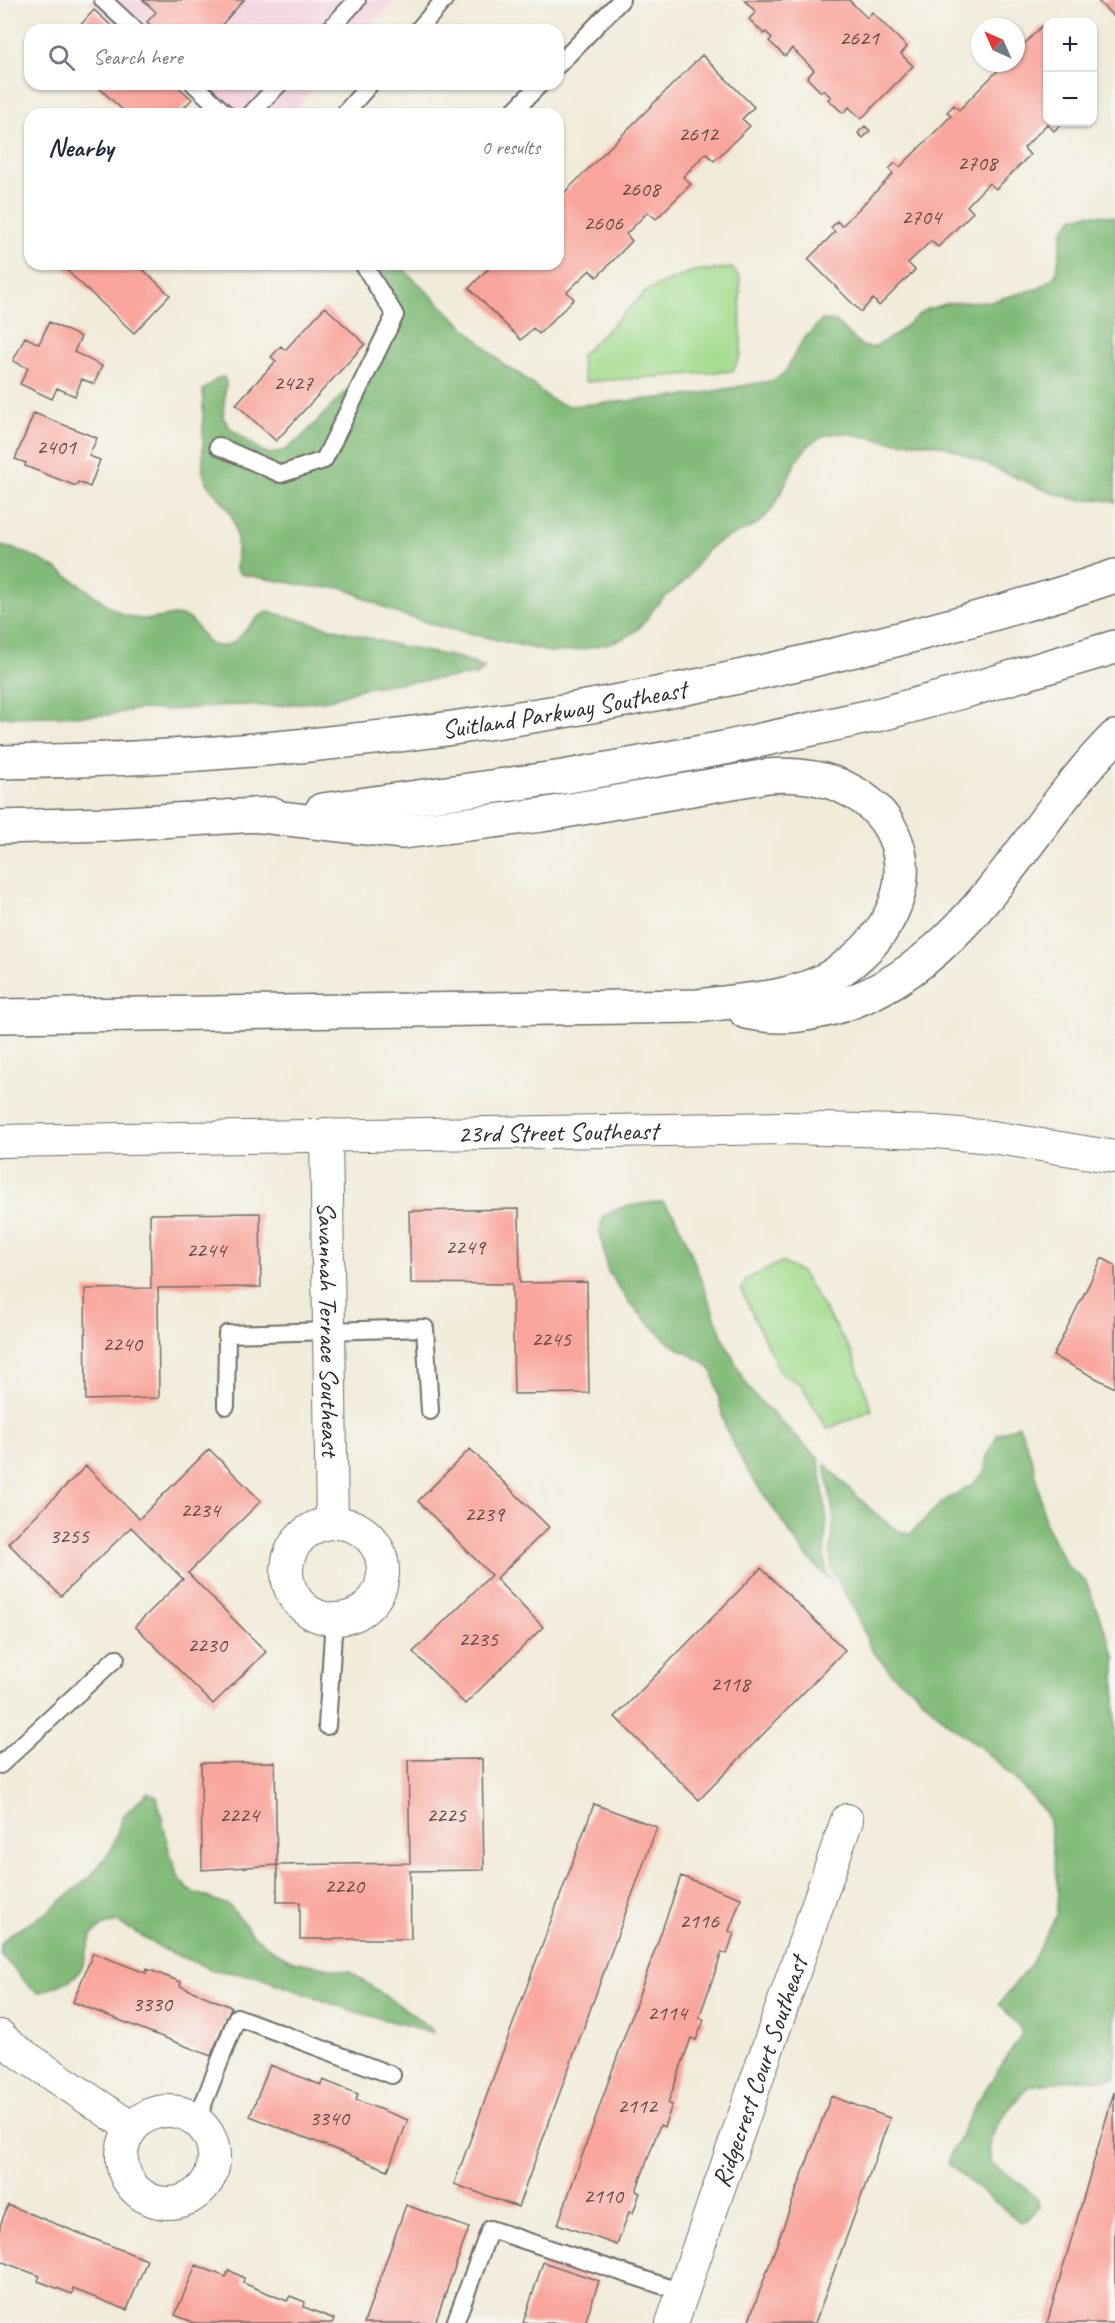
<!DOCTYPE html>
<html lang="en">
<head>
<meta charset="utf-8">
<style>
  body { margin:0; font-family:Caveat,sans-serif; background:#f2f2f3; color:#1f2937 }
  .controls { position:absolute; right:18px; top:18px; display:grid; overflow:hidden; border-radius:12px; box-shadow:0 2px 4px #0004 }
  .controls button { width:54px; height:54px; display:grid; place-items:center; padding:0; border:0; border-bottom:2px solid #e0e1e3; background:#fff; color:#1f2937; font:30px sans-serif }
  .compass { position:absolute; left:971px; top:18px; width:54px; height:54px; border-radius:50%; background:#fff; box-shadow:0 2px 4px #0004; rotate:315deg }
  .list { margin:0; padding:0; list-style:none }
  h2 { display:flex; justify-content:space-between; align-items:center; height:78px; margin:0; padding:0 24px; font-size:26px }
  h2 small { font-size:20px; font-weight:400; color:#747a83 }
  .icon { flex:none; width:33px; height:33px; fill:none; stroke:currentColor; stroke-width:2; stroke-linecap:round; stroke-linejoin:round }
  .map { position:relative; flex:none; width:1115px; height:2323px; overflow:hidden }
  .search { position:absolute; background:#fff; box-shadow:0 2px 4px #0004; left:24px; top:24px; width:540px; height:66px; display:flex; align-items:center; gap:15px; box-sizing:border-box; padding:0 21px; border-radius:18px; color:#747a83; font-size:22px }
  .panel { position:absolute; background:#fff; box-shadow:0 2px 4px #0004; left:24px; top:108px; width:540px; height:162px; border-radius:18px }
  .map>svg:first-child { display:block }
  .built { fill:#f4cfdc }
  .green { fill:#a3db8e; stroke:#67835c; stroke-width:1.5 }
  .forest { fill:#82bb79; stroke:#567352; stroke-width:1.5 }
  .building { fill:#f9a59b }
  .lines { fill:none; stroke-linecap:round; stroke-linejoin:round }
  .lane-casing { stroke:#706e68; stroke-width:20 }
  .street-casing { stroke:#706e68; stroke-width:34 }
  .highway-casing { stroke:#706e68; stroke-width:36 }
  .lane { stroke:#fff; stroke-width:16 }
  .street { stroke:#fff; stroke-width:32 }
  .highway { stroke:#fff; stroke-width:33 }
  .labels { text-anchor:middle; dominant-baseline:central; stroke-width:4.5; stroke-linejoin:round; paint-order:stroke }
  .number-label { font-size:22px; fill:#5e4a47 }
  .street-label { font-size:26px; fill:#2b2b2b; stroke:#f6f6f2 }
</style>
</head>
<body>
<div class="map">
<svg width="1115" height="2323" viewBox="0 0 1115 2323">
  <rect width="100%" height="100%" fill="#f6f6f2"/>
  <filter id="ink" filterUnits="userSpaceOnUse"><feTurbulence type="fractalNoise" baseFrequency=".0167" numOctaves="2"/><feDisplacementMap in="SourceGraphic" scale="12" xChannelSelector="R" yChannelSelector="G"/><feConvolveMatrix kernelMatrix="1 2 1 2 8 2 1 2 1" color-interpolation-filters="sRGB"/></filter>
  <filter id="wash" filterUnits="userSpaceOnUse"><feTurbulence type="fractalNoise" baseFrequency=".008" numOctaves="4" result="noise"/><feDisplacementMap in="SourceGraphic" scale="24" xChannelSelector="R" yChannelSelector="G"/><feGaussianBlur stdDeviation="1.35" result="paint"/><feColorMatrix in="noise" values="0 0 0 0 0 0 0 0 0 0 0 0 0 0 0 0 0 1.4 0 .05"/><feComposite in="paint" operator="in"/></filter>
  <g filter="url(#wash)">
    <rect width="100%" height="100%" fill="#f1ebda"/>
    <path class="built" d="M88 0H396L368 30H122Z
      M182 84H318L291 114H216Z"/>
    <path class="green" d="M732 268 740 278 741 354 733 371 585 382 580 356 648 290 693 271Z
      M781 1262 801 1272 852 1353 872 1410 827 1429 801 1384 781 1374 741 1290 747 1279Z"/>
    <path class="forest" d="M1088 214 1115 217V502L1097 499 1079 500 1049 492 945 446C928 442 913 443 896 442 861 439 830 419 803 452 788 470 783 497 767 515 753 532 729 533 712 546 701 555 696 567 687 578 681 586 670 592 663 599 651 609 646 624 633 633 618 644 569 653 550 652L445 628 396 613 344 588 314 587 240 574 236 569C238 549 239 523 226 506 217 494 206 487 203 472V390L218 378 224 377 226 382 223 417 229 427 262 451 271 454 285 450 301 438 370 366 390 320 358 264H398L505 366C512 370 520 374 526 379 543 392 548 402 570 406L693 395 775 380 785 372 802 341 822 320 835 321 862 346 872 348 894 336 919 314 928 309 949 303 992 301 1040 288 1056 275 1063 230 1073 218Z
      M0 546C33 551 63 572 90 592 101 600 112 610 124 615 133 618 142 620 151 619 162 618 177 612 188 618 200 625 204 648 222 646 243 644 250 615 270 612L403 647 460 658 485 668 477 675 390 684 359 689 329 700 275 706 230 705 172 710 138 709 108 715 0 717Z
      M655 1202H663L674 1215 686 1240 723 1338 743 1378 753 1394 819 1459 827 1521 824 1557 828 1577 833 1584 803 1552 747 1470 725 1427 713 1372 703 1362 669 1343 629 1303 607 1270 600 1231 603 1216 623 1207Z
      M1019 1425 1033 1462 1046 1526 1068 1567 1086 1582 1115 1656V2079H1077L1029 2086C1012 2105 982 2134 991 2162 1003 2175 1038 2190 1039 2207L1027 2220 1020 2222 948 2164 950 2156 976 2104 1022 2034 1019 2026 999 2004 1031 1964 1056 1916 1058 1891 1049 1822 1046 1813 1012 1776 980 1747 945 1721 916 1692 892 1674 871 1649 856 1613 832 1571 830 1555 834 1520 825 1464C841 1480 890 1534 910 1534L942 1502 973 1484 984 1472 987 1457 997 1435Z
      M148 1792 157 1797 170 1854 179 1878 188 1890 230 1906 254 1936 277 1953 293 1961 350 1972 414 2015 435 2033 356 2012 255 1976 213 1970 167 1951 118 1922C75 1929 96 1959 74 1977 65 1985 49 1988 39 1993L32 1989 0 1954V1944L10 1934 45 1914 91 1876 111 1850 123 1816Z"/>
    <g id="blocks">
      <path class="building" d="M143 0H244L217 30H156L147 22 156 12Z
        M744 0H849L867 18 872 12 907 47 901 54 913 66 861 119 849 107 843 113 828 99 831 97 823 90 821 92 807 78 814 70 792 48 785 56 769 41 772 38 766 32 764 34 749 19 756 12Z
        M1097 0H1115V13L1113 16Z
        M94 10 116 30H76Z
        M1042 26 1048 31V122H1063L1054 131 1047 124 1024 148 1030 155 996 189 989 183 967 206 973 212 938 247 931 241 908 263 915 270 879 306 873 299 861 312 808 259 835 232 831 228 837 221 842 226 893 174 889 169 895 163 900 167 951 116 947 112 954 105 959 110 1005 63H1016V52Z
        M702 55 754 107 742 119 750 126 714 161 706 153 683 177 691 184 656 219 648 212 626 234 632 241 597 277 590 270 567 292 574 299 539 334 533 328 521 340 469 288 493 264H558V199Z
        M95 84H175L192 99 178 114H127Z
        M865 126 870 131 863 138 858 133Z
        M60 264H137L170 295 134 333Z
        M325 307 365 344 276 441 236 404 276 361 271 357 281 346 285 350Z
        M49 322 81 337 74 352 102 366 94 384 82 379 75 396 57 388 52 399 20 384 28 368 13 361 25 337 39 344Z
        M34 413 97 438 89 456 100 460 90 487 78 482 76 486 25 466 26 463 15 459Z
        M519 1209 520 1283 587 1282 589 1393 514 1394 512 1284 411 1283 409 1211Z
        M260 1213 261 1287 158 1288 159 1398 86 1400 85 1289 151 1288 150 1214Z
        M1102 1258 1115 1265V1388L1053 1356Z
        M209 1449 261 1501 188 1573 266 1652 213 1704 135 1626 183 1579 131 1527 61 1596 8 1543 86 1466 139 1519Z
        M470 1449 549 1527 496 1579 543 1627 465 1704 413 1652 491 1575 418 1501Z
        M761 1568 845 1650 699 1800 615 1717Z
        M482 1759 484 1870 410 1871 411 1939H300V1902H277V1865L202 1870 201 1763 275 1762 277 1865 410 1863 408 1760Z
        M594 1804 657 1827 518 2207 454 2184Z
        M681 1876 741 1898 729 1931 734 1933 727 1954 722 1952 699 2018 704 2020 696 2040 691 2038 668 2103 672 2105 664 2127 660 2125 636 2191 640 2193 633 2213 629 2212 617 2245 558 2224Z
        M93 1953 146 1973 147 1969 181 1982 180 1986 231 2007 211 2056 73 2002Z
        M270 2065 321 2085 323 2080 358 2094 356 2100 408 2120 388 2170 250 2116Z
        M1114 2092 1115 2323H1047Z
        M831 2096 890 2118 815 2323H748Z
        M8 2205 147 2260 127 2310 73 2289 72 2294 38 2281 40 2276 0 2261V2226Z
        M406 2205 469 2228 435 2323H364Z
        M543 2262 599 2281 585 2323H523Z
        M196 2265 226 2277 229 2270 244 2278 243 2283 287 2301 290 2296 305 2302 304 2307 334 2319 332 2323H195L175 2315Z"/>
    </g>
  </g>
  <g filter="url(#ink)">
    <use href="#blocks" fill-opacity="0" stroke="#706e68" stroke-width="1.5"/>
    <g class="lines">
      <g class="lane-casing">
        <path id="lane" d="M103 0 135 30
          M329 30 357 0
          M418 30 444 0
          M558 65 621 0
          M194 84 226 114
          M251 114 279 84
          M344 114 370 84
          M511 114 540 84
          M218 446 281 474 324 460 395 315 363 264
          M226 1406 227 1334 425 1328 430 1411
          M327 1726 334 1619
          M0 1765 116 1658
          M197 2120 237 2017 392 2075
          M455 2323 490 2229 682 2292"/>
      </g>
      <g class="street-casing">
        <g id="street">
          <path id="s1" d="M326 1134 332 1523"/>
          <path id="s2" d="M0 1141 785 1128 936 1132 992 1137 1115 1157"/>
          <circle cx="335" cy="1571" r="48"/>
          <path d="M0 2036 10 2046 132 2128"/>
          <circle cx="168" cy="2157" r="46"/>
          <path id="s3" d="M672 2323 847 1820"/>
        </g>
      </g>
      <g class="highway-casing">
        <g id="highway">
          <path id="s4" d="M0 762C279 759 558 722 830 656 926 633 1021 608 1115 576"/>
          <path d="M322 810 563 777 724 748 881 714 969 690 1115 647"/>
          <path d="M0 827 110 824 273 814"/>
          <path d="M746 1012C757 1014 767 1016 778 1016 799 1017 820 1012 840 1006 970 964 1024 828 1115 737"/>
          <path d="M0 1016 697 1006C740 1000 791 1000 830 977 952 903 908 765 767 776L542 815 402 832 253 815"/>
        </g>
      </g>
      <use href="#lane" class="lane"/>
      <use href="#street" class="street"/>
      <use href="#highway" class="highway"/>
    </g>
  </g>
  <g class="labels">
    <g class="number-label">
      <text x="859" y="38">2621</text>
      <text x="698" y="134">2612</text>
      <text x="977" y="163">2708</text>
      <text x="640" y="189">2608</text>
      <text x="921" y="217">2704</text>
      <text x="603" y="223">2606</text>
      <text x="293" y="383">2427</text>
      <text x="56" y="447">2401</text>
      <text x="465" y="1247">2249</text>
      <text x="206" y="1250">2244</text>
      <text x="551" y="1339">2245</text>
      <text x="122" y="1344">2240</text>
      <text x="200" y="1510">2234</text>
      <text x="484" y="1514">2239</text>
      <text x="69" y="1536">3255</text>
      <text x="478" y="1639">2235</text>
      <text x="207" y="1645">2230</text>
      <text x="730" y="1684">2118</text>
      <text x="239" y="1815">2224</text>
      <text x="446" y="1815">2225</text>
      <text x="344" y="1886">2220</text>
      <text x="699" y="1921">2116</text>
      <text x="152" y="2004">3330</text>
      <text x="667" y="2013">2114</text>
      <text x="637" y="2106">2112</text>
      <text x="329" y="2118">3340</text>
      <text x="603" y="2196">2110</text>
    </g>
    <g class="street-label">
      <text stroke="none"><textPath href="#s4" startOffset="567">Suitland Parkway Southeast</textPath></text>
      <text stroke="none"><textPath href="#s2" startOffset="558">23rd Street Southeast</textPath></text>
      <text stroke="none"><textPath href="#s1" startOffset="195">Savannah Terrace Southeast</textPath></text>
      <text stroke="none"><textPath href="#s3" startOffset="266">Ridgecrest Court Southeast</textPath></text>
    </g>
  </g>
</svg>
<div class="controls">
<button>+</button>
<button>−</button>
</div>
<svg class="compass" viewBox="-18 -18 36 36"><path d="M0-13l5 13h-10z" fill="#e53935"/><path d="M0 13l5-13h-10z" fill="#747a83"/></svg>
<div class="search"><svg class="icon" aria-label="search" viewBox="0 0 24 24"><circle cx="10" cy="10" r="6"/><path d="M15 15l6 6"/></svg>Search here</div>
<section class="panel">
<h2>Nearby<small>0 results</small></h2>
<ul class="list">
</ul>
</section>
</div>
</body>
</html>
